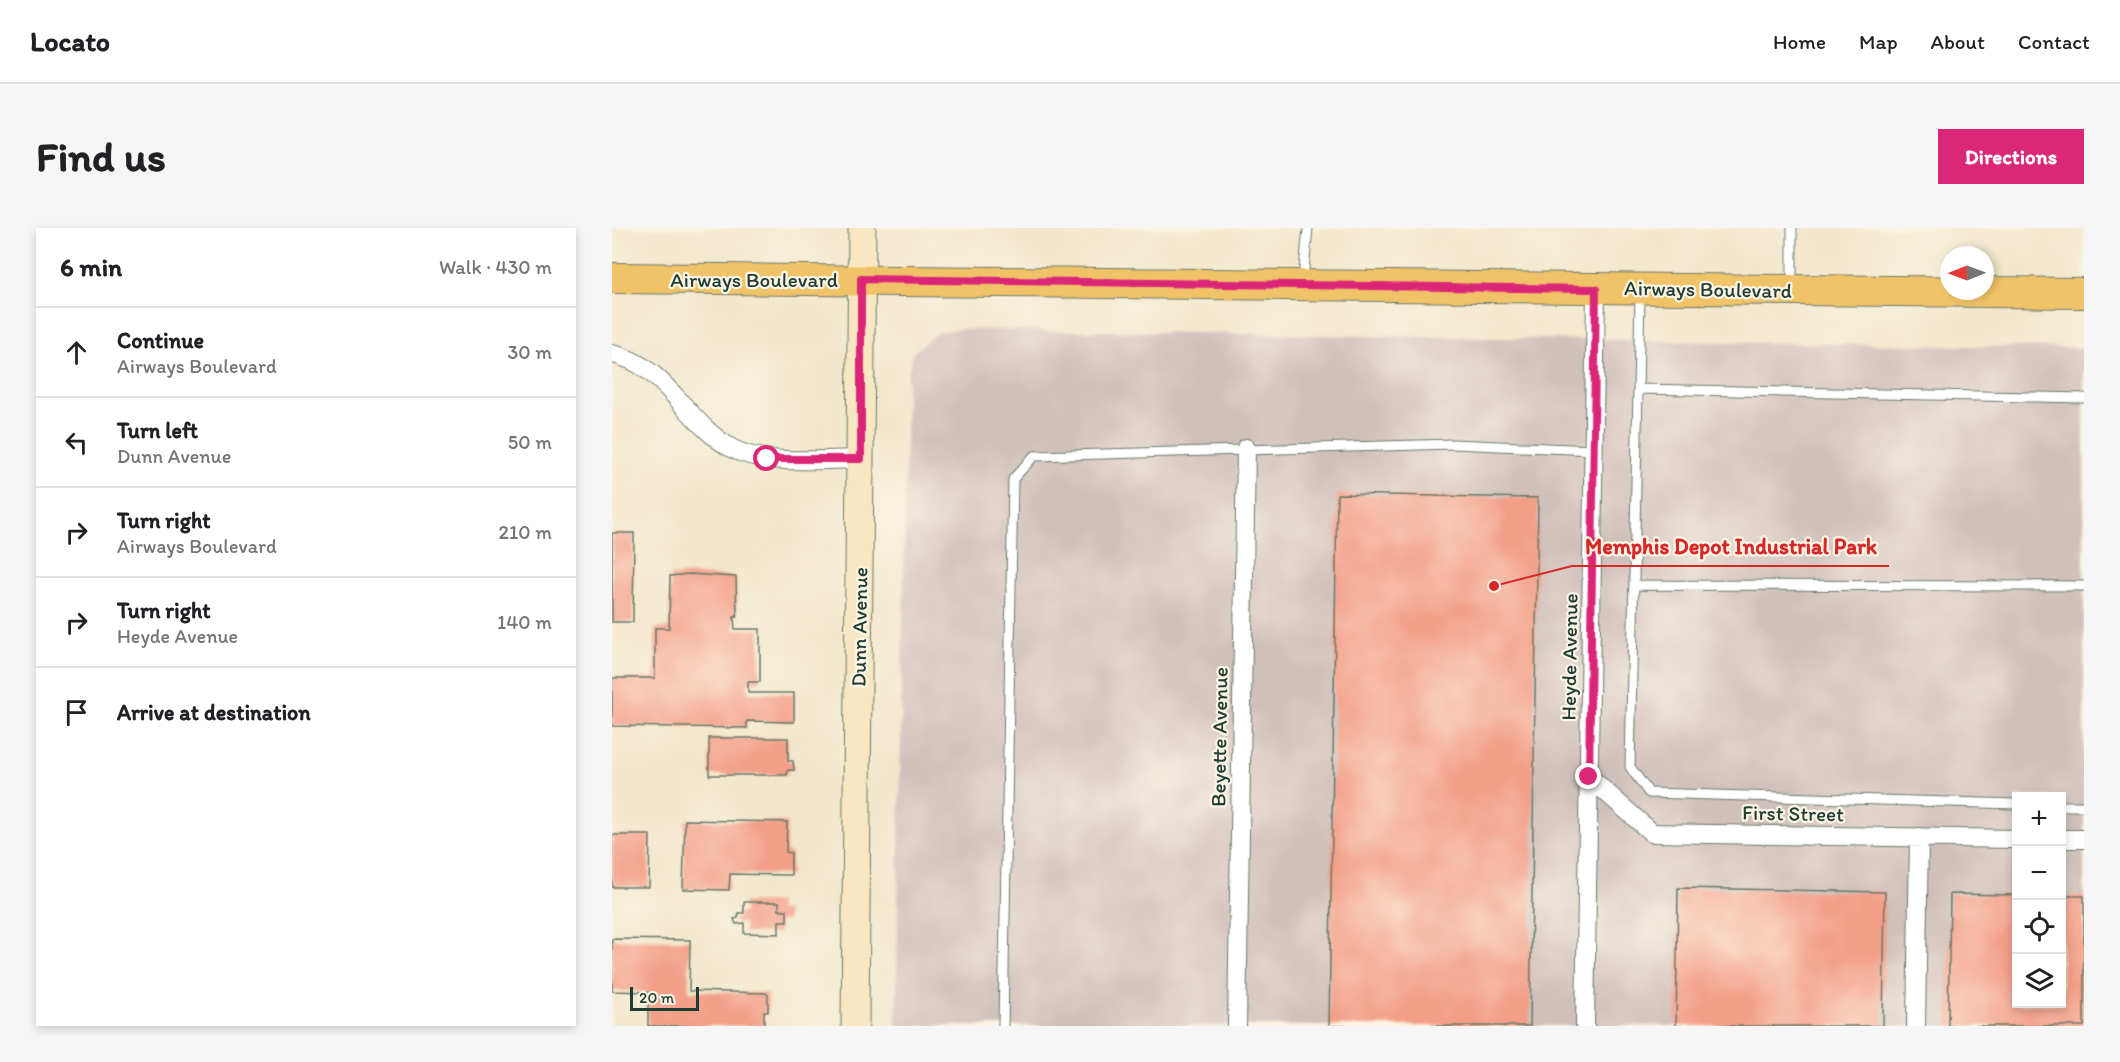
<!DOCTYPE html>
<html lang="en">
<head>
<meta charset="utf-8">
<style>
  body { margin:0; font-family:Itim,sans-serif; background:#f6f6f6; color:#202124 }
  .controls { position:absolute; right:18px; bottom:18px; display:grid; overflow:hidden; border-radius:0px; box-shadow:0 3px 9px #0003 }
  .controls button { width:54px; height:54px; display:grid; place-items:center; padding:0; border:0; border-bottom:2px solid #e0e0e0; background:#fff; color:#202124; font:30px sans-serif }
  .compass { position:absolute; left:1328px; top:18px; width:54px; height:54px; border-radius:50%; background:#fff; box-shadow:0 3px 9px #0003; rotate:269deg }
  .scale { position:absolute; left:18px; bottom:15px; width:69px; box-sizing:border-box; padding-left:6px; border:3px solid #1f3d34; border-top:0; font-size:16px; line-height:21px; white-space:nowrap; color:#1f3d34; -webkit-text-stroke:4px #fcf5e5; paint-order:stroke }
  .stop { position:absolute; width:18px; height:18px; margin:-14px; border:4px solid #db2777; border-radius:50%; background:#fff }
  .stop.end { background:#db2777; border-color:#fff; box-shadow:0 2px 6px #0008 }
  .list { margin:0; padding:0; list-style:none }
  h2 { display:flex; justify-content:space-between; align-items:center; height:78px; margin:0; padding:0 24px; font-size:26px }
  h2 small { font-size:20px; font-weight:400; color:#757577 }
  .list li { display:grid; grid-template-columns:39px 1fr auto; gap:18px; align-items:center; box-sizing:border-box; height:90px; padding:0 24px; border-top:2px solid #e0e0e0 }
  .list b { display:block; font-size:22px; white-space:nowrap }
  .list p { margin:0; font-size:20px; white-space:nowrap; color:#757577 }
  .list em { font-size:20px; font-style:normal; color:#757577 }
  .icon { flex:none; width:33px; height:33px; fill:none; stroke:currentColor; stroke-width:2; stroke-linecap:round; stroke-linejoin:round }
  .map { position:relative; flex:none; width:1472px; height:798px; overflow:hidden; border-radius:0px }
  header { display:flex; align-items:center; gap:36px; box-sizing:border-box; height:84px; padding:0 30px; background:#fff; border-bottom:2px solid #e0e0e0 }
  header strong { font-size:28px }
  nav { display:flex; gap:33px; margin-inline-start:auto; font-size:21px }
  .intro { display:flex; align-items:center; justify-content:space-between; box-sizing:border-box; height:144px; padding:0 36px }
  h1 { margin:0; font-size:42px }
  .button { padding:15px 27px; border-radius:0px; background:#db2777; color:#fff; font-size:21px; font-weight:700 }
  main { display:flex; gap:36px; padding:0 36px }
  aside { flex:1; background:#fff; border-radius:0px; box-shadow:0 3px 9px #0003 }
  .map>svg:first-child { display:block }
  .industrial { fill:#cfc0bb; fill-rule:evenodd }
  .building { fill:#f39f88 }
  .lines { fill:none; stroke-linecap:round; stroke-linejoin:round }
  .lane-casing { stroke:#697869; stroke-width:11 }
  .street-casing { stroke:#697869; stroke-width:20 }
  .secondary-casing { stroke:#697869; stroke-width:29 }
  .primary-casing { stroke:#697869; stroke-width:32 }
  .lane { stroke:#fff; stroke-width:9 }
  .street { stroke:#fff; stroke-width:18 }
  .secondary { stroke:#f9e7c3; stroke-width:27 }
  .primary { stroke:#f1c369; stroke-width:30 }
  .route { stroke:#db2777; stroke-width:8 }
  .labels { text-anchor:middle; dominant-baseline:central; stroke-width:4.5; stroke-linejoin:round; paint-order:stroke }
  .street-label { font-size:21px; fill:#1f3d34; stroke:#fcf5e5 }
  .leader { fill:none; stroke:#d62828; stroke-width:2 }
  .callout-dot { fill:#d62828; stroke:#fcf5e5; stroke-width:2 }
  .callout-label { font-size:22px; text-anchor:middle; font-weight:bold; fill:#d62828; stroke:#fcf5e5; stroke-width:4.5; stroke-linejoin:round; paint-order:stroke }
</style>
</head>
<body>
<header>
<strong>Locato</strong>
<nav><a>Home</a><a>Map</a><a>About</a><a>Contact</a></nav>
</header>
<div class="intro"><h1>Find us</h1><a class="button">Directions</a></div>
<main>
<aside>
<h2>6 min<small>Walk · 430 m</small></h2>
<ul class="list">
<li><svg class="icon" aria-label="ahead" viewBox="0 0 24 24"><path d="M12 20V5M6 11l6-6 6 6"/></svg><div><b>Continue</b><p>Airways Boulevard</p></div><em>30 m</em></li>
<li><svg class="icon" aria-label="left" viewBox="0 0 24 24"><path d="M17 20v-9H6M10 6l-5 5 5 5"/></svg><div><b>Turn left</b><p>Dunn Avenue</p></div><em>50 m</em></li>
<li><svg class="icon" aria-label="right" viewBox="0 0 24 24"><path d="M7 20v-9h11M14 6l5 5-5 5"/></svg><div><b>Turn right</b><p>Airways Boulevard</p></div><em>210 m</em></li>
<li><svg class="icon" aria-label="right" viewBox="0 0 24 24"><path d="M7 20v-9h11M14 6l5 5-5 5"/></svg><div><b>Turn right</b><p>Heyde Avenue</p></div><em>140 m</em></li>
<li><svg class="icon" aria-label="arrive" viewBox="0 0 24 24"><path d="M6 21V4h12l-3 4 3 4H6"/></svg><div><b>Arrive at destination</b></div></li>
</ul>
</aside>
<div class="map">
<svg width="1472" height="798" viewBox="0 0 1472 798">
  <rect width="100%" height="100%" fill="#fcf5e5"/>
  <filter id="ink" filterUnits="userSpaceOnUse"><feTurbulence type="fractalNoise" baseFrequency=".0167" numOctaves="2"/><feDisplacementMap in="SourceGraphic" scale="12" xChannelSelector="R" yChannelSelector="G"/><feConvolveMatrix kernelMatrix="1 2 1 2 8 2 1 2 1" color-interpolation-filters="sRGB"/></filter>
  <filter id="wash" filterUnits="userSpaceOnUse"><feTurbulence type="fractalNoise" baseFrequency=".008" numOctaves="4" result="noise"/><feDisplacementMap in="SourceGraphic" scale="24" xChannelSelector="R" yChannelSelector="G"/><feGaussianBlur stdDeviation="1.35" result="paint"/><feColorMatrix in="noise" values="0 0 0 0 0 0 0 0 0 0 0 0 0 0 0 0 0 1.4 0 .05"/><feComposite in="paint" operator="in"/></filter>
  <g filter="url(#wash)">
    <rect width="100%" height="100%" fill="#f2e7cc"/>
    <path class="industrial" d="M349 101 1472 120V798H284L295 148 301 125 325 104ZM1404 568H1450V776H1404Z"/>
    <g id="blocks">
      <path class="building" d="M725 266 926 270 918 798H717Z
        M0 305H22L21 394H0Z
        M77 346 124 349 125 389H122L123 401H148V454H136V465H182V494L135 493V500L0 498V450H43V400H57L58 348Z
        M97 510H176V533H181L182 542H176L175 547H97Z
        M73 592 175 594 174 624 179 625V647L118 646 117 662 71 661Z
        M0 607H38L37 659H0Z
        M1066 660 1273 664 1271 798H1064Z
        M1338 666 1404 667V776H1450V668H1472V798H1336Z
        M132 674H167V682H175V693H167V706L132 705V695L124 696 122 691 126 690 127 685H132Z
        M0 711 78 712 77 763 154 765 156 767V784H152V798H36V764L0 763Z"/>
    </g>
  </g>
  <g filter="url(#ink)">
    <use href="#blocks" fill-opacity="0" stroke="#697869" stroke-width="1.5"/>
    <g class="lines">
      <g class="lane-casing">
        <path id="lane" d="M1180 0V58
          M691 52 696 0
          M1028 66 1018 539 1037 565 1404 576
          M1026 161 1472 170
          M1022 357 1472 358
          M1450 578H1472
          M391 798 401 251 422 228 841 216 983 222"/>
      </g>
      <g class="street-casing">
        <path id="street" d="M0 126C53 136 75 197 121 221 155 238 212 231 249 231
          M977 549 1040 605 1404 611
          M1450 611H1472
          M625 798 634 220
          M973 798 984 61
          M1304 798 1307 609"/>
      </g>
      <g class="secondary-casing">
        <path id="secondary" d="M243 798 250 0"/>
      </g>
      <g class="primary-casing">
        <path id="primary" d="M0 50 1472 65"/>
      </g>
      <use href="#lane" class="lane"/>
      <use href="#street" class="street"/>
      <use href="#secondary" class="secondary"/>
      <use href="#primary" class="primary"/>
    </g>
  </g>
  <g class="lines" filter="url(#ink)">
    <path class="route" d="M155 231H249V51L984 61 977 549"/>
  </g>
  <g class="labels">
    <g class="street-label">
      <text x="142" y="51">Airways Boulevard</text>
      <text transform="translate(1096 61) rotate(1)">Airways Boulevard</text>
      <text transform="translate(247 399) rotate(-89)">Dunn Avenue</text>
      <text transform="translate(957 429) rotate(-89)">Heyde Avenue</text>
      <text transform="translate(607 509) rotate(-89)">Beyette Avenue</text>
      <text transform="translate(1181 585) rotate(1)">First Street</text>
    </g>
  </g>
  <path class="leader" d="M882 358L960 338H1277"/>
  <circle class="callout-dot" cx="882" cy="358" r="6"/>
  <g class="callout-label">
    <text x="1119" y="326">Memphis Depot Industrial Park</text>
  </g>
</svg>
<div class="controls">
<button>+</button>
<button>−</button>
<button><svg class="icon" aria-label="locate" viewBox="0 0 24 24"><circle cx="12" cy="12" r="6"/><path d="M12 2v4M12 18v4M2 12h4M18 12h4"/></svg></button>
<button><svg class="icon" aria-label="layers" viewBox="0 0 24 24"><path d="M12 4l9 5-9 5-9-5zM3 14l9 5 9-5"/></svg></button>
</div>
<svg class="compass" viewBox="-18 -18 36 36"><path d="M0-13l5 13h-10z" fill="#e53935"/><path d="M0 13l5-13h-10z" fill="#757577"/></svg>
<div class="scale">20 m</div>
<div class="stop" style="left:155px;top:231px"></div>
<div class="stop end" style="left:977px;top:549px"></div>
</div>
</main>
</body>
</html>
